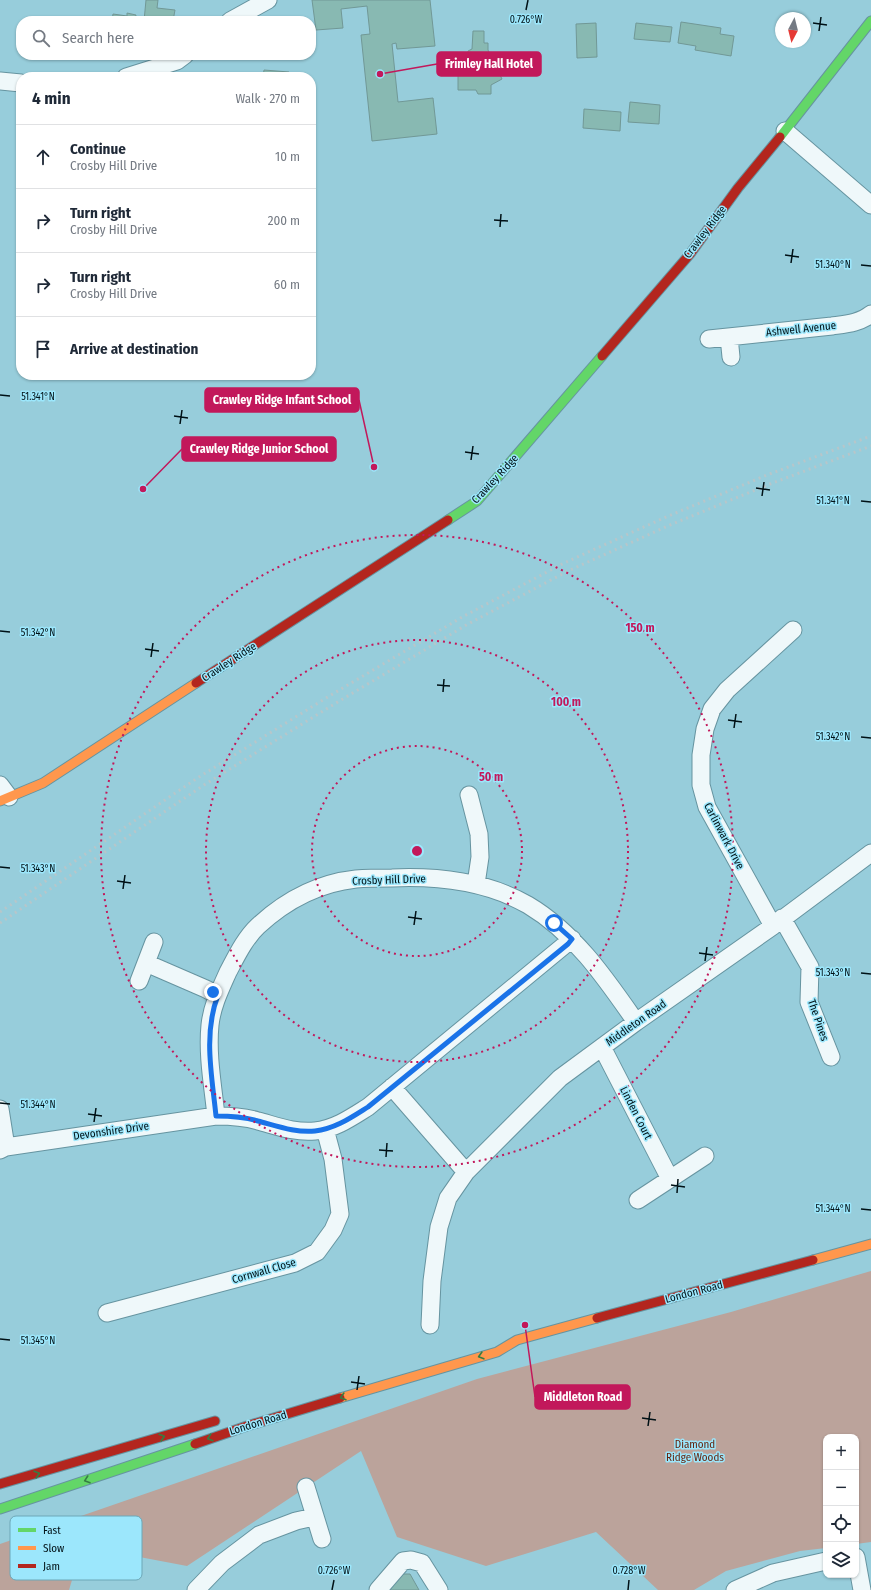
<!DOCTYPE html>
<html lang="en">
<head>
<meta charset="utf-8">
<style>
  body { margin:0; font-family:"Fira Sans Condensed",sans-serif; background:#f6f6f7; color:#1f2937 }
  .controls { position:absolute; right:12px; bottom:12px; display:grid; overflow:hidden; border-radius:8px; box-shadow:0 1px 3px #0004 }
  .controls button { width:36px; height:36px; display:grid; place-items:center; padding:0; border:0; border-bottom:1px solid #e0e1e3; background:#fff; color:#1f2937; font:20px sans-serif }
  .compass { position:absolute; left:775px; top:12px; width:36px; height:36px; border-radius:50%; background:#fff; box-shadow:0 1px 3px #0004; rotate:187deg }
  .stop { position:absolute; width:12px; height:12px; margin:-9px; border:3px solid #1a73e8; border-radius:50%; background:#fff }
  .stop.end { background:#1a73e8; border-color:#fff; box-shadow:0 1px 4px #0008 }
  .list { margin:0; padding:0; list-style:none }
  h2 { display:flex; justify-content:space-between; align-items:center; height:52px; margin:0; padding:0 16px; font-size:17px }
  h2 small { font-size:13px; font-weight:400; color:#747a83 }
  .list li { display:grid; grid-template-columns:26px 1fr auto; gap:12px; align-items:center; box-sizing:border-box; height:64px; padding:0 16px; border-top:1px solid #e0e1e3 }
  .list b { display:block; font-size:15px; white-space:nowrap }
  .list p { margin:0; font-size:13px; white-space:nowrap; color:#747a83 }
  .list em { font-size:13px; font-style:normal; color:#747a83 }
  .icon { flex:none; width:22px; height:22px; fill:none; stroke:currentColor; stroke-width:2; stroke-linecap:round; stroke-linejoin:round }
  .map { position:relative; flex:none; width:871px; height:1590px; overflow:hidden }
  .search { position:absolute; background:#fff; box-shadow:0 1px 3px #0004; left:16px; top:16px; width:300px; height:44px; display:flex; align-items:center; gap:10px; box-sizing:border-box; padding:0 14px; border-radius:16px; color:#747a83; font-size:15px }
  .panel { position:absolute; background:#fff; box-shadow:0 1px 3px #0004; left:16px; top:72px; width:300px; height:308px; border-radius:16px }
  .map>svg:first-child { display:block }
  .green { fill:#bba39b }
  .building { fill:#88b9b2; stroke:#719896 }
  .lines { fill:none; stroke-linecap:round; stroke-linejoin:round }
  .street-casing { stroke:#6694a0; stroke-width:19 }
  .fast-casing { stroke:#6694a0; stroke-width:11 }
  .slow-casing { stroke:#6694a0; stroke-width:11 }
  .jam-casing { stroke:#6694a0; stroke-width:11 }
  .street { stroke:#eff8fa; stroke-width:17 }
  .fast { stroke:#63d668; stroke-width:9 }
  .slow { stroke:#ff974d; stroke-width:9 }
  .jam { stroke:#b3261e; stroke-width:9 }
  .rail { stroke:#b7c6ca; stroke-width:3; stroke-dasharray:2 4; stroke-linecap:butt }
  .oneway { stroke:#367d43 }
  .route { stroke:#1a73e8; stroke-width:5 }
  .ticks { fill:none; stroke:#001116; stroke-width:1.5 }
  .ring { fill:none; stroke:#c2185b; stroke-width:2; stroke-dasharray:2 4 }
  .labels { text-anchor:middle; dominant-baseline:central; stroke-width:3; stroke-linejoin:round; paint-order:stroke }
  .street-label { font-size:11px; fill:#001116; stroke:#9ce7fc }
  .park-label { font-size:11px; fill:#651e07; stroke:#9ce7fc }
  .key { fill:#9ce7fc; stroke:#6da7b7; stroke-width:1 }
  .key-label { font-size:11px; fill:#001116 }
  .ticks-label { font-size:10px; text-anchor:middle; fill:#001116; stroke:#9ce7fc; stroke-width:3; stroke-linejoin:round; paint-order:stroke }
  .centre { fill:#c2185b; stroke:#9ce7fc; stroke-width:2 }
  .ring-label { font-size:12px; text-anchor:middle; font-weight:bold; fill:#c2185b; stroke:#9ce7fc; stroke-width:3; stroke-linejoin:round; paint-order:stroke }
  .leader { fill:none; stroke:#c2185b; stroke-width:1.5 }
  .callout-dot { fill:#c2185b; stroke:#9ce7fc; stroke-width:1.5 }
  .callout { fill:#c2185b; stroke:#c2185b; stroke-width:1.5 }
  .callout-label { font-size:12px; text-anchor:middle; font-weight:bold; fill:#fff }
</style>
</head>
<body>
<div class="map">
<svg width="871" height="1590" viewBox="0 0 871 1590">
  <rect width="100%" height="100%" fill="#97cddb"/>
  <path class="green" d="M871 1271V1542L856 1544V1437H826V1548L800 1551 726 1571 694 1590H658L596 1532 486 1566 397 1537 361 1451 187 1566 113 1552 72 1580 69 1590H0V1544L477 1379 731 1312Z"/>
  <path class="building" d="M146 0H158L157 8 175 10 173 21H144Z
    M312 0H430L435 46 397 49 396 43 392 44 398 102 433 98 437 134 372 141 361 35 370 34 367 6 341 9 343 28 316 30Z
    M127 13 136 15 135 21H112L113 14 127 16Z
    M681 22 721 28 720 34 734 36 731 56 695 50 696 46 678 43Z
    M596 23 597 57 577 58 576 24Z
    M636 23 672 27 670 42 634 39Z
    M473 31H484V43H488V50L502 79 491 85V94H478L476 90H458V65H468V51L472 49Z
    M264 70 289 72V77H263Z
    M630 102 660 105 659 124 628 122Z
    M584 109 621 112 620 131 583 128Z
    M399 1574H410L419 1590H390Z"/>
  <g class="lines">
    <g class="street-casing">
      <path id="street" d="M230 21 268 0
        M126 77 177 61 185 55
        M0 81 21 83
        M785 131 871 205
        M729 337 731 357
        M709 339 832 326C846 324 860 323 871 314
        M0 785 9 797
        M469 795 479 834 480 857 476 884
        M782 918 810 967 809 1002 831 1057
        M773 926 707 807 701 785V755L705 729 712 709 727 690 793 630
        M146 963 206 989 217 995
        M139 981 154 942
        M602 1047 670 1179
        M392 1087 466 1172
        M0 1109 6 1147
        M216 1116C213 1086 207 1055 210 1025 212 1006 220 990 228 972 236 957 245 938 258 926 285 901 319 883 356 879 368 878 380 878 392 878 438 876 488 882 528 905 575 933 606 979 636 1022
        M0 1150 6 1147 216 1116C230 1116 245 1117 258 1121 277 1126 295 1133 315 1131 335 1129 352 1117 368 1107L572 939
        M638 1200 705 1156
        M107 1313 295 1263 317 1252 333 1230 340 1214 333 1159 325 1129
        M430 1325 432 1281 439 1227 448 1198 466 1172 560 1078 636 1022 773 926 871 853
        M306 1487 322 1539
        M856 1557 862 1590
        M196 1590 222 1563 259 1535 296 1521 314 1517
        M378 1590 403 1561 411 1560 422 1563 439 1590
        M735 1590 773 1573 826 1561"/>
    </g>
    <g class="fast-casing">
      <path id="fast" d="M780 137 871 21
        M448 520 477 501 602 356
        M0 1509 195 1444"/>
    </g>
    <g class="slow-casing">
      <path id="slow" d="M0 801 43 783 196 683
        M813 1260 871 1244
        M340 1398 497 1352 517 1340 597 1318"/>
    </g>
    <g class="jam-casing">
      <path id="jam" d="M602 356 690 254 738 188 780 137
        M196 683 448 520
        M597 1318 813 1260
        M195 1444 247 1426 340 1398
        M0 1484 215 1421"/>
    </g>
    <use href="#street" class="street"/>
    <use href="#fast" class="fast"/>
    <use href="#slow" class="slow"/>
    <use href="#jam" class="jam"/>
    <path class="rail" d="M0 912 199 777 331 695 464 616 564 563 666 517 767 475 871 436
      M0 923 204 785 336 703 468 624 568 571 670 525 770 484 871 446"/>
  </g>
  <defs><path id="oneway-chevron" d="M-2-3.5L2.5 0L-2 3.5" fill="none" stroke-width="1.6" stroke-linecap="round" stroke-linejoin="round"/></defs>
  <g class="oneway">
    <use href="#oneway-chevron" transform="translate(481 1356) rotate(164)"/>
    <use href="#oneway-chevron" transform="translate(343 1397) rotate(163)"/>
    <use href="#oneway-chevron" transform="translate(162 1437) rotate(-17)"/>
    <use href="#oneway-chevron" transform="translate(210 1438) rotate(162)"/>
    <use href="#oneway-chevron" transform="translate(37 1474) rotate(-16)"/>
    <use href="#oneway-chevron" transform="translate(87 1480) rotate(161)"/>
  </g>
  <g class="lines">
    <path class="route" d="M213 992 218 995C203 1034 212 1076 216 1116 230 1116 245 1117 258 1121 277 1126 296 1133 315 1131 335 1129 352 1117 368 1107L568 944 572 939 554 923"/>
  </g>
  <path class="ticks" d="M526 10 528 0M813 23 827 25M819 31 821 17M494 220 508 221M500 227 501 214M785 255 799 257M791 263 793 249M861 265 871 266M0 395 10 396M174 416 188 418M180 424 182 410M465 452 479 454M471 460 473 446M756 488 770 490M762 496 764 482M861 501 871 502M0 631 10 632M145 649 159 651M151 657 153 643M437 685 450 686M443 692 444 679M728 720 742 722M734 728 736 714M861 737 871 738M0 867 10 868M117 881 131 883M123 889 125 875M408 917 422 919M414 925 416 911M699 953 713 955M705 961 707 947M861 973 871 974M0 1103 10 1104M88 1114 102 1116M94 1122 96 1108M379 1150 393 1151M386 1157 387 1143M671 1185 685 1187M677 1193 678 1179M861 1209 871 1210M0 1339 10 1340M351 1382 365 1384M357 1390 359 1376M642 1418 656 1420M648 1426 650 1412M332 1590 334 1580M628 1590 629 1580"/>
  <g class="ring">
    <circle cx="417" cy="851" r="105"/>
    <circle cx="417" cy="851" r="211"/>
    <circle cx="417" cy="851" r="316"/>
  </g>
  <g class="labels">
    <g class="street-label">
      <text transform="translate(705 232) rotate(-53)">Crawley Ridge</text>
      <text transform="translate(801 329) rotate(-6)">Ashwell Avenue</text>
      <text transform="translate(495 479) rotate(-47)">Crawley Ridge</text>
      <text transform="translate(229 662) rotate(-33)">Crawley Ridge</text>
      <text transform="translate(724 836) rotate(62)">Carlinwark Drive</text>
      <text transform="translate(389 880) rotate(-2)">Crosby Hill Drive</text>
      <text transform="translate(818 1020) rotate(71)">The Pines</text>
      <text transform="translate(636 1023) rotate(-35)">Middleton Road</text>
      <text transform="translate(636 1113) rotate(63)">Linden Court</text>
      <text transform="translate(111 1131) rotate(-8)">Devonshire Drive</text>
      <text transform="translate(264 1271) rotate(-16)">Cornwall Close</text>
      <text transform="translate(694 1292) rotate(-15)">London Road</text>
      <text transform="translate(258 1423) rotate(-17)">London Road</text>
    </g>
    <g class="park-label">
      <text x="695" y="1444">Diamond<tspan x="695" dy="13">Ridge Woods</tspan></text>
    </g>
  </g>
  <rect x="10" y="1516" width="132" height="64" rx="6" class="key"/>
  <rect x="18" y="1528" width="18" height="4" fill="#63d668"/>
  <rect x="18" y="1546" width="18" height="4" fill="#ff974d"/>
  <rect x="18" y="1564" width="18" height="4" fill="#b3261e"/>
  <g class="key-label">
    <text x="43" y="1534">Fast</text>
    <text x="43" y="1552">Slow</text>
    <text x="43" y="1570">Jam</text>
  </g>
  <g class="ticks-label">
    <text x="526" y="23">0.726°W</text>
    <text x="833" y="268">51.340°N</text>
    <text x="38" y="400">51.341°N</text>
    <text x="833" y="504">51.341°N</text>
    <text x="38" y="636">51.342°N</text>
    <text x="833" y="740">51.342°N</text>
    <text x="38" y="872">51.343°N</text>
    <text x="833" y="976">51.343°N</text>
    <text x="38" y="1108">51.344°N</text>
    <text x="833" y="1212">51.344°N</text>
    <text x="38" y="1344">51.345°N</text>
    <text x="334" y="1574">0.726°W</text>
    <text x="629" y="1574">0.728°W</text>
  </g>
  <circle cx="417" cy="851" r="6" class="centre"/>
  <g class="ring-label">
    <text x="640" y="632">150 m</text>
    <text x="566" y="706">100 m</text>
    <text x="491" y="781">50 m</text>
  </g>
  <path class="leader" d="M380 74L437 64M374 467L359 400M143 489L182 449M525 1325L535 1397"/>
  <g class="callout-dot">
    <circle cx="380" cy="74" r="4"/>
    <circle cx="374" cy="467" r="4"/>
    <circle cx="143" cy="489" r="4"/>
    <circle cx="525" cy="1325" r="4"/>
  </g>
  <g class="callout">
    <rect x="437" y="52" width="104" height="24" rx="4"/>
    <rect x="205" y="388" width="154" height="24" rx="4"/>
    <rect x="182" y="437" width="154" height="24" rx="4"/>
    <rect x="535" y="1385" width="95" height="24" rx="4"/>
  </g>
  <g class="callout-label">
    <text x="489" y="68">Frimley Hall Hotel</text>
    <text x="282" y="404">Crawley Ridge Infant School</text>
    <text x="259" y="453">Crawley Ridge Junior School</text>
    <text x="583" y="1401">Middleton Road</text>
  </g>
</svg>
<div class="controls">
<button>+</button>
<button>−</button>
<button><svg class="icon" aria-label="locate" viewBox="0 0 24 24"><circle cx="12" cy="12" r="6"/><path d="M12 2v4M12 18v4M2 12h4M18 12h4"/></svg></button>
<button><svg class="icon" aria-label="layers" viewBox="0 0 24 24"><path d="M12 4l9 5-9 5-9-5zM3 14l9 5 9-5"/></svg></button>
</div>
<svg class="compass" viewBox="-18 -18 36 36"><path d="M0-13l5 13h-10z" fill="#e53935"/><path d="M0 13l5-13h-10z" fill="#747a83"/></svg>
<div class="stop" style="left:554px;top:923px"></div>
<div class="stop end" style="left:213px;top:992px"></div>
<div class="search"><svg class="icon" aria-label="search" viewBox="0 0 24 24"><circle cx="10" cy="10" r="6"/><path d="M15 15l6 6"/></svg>Search here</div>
<section class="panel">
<h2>4 min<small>Walk · 270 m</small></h2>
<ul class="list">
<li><svg class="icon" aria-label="ahead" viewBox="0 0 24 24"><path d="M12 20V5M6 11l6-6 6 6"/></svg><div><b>Continue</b><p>Crosby Hill Drive</p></div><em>10 m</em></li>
<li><svg class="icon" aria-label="right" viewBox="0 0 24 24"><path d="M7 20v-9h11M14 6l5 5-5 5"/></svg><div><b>Turn right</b><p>Crosby Hill Drive</p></div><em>200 m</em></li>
<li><svg class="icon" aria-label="right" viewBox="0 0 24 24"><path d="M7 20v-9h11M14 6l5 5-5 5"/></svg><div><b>Turn right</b><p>Crosby Hill Drive</p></div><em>60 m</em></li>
<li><svg class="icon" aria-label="arrive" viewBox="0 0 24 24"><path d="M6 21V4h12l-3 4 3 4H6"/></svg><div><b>Arrive at destination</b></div></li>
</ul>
</section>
</div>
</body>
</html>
